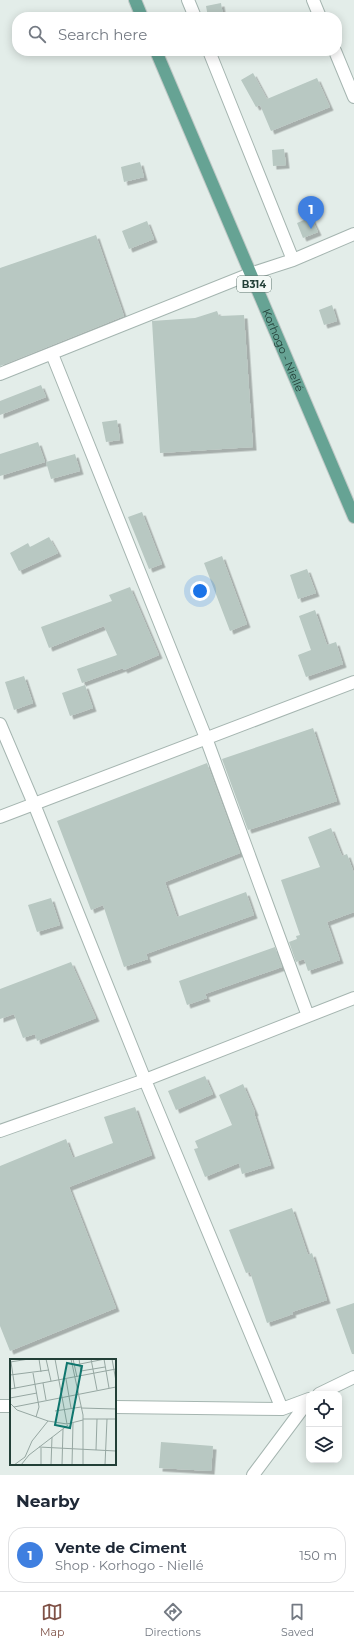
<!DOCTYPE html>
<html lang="en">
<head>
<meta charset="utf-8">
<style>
  body { margin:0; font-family:Montserrat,sans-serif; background:#f6f6f7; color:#1f2937 }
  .controls { position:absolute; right:12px; bottom:12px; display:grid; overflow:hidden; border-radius:8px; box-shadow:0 2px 10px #0003 }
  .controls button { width:36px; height:36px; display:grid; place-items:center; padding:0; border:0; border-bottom:1px solid #e0e1e3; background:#fff; color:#1f2937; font:20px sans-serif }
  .you { position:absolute; left:200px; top:591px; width:14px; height:14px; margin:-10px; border:3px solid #fff; border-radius:50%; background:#1a73e8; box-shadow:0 0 0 6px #1a73e833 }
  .badge { display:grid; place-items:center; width:26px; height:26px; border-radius:50%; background:#7f5146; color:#fff; font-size:13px; font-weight:700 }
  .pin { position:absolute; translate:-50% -33px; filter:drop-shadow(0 1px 2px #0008) }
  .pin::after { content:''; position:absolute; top:21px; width:14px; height:12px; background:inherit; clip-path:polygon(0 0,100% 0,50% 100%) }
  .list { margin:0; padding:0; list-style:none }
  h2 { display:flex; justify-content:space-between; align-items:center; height:52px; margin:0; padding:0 16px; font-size:17px }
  h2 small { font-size:13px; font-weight:400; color:#747a83 }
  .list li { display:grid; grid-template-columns:26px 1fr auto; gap:12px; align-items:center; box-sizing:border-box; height:56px; margin:0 8px 8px; padding:0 8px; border:1px solid #e0e1e3; border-radius:16px }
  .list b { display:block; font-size:15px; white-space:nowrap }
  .list p { margin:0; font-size:13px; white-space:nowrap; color:#747a83 }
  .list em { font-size:13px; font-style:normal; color:#747a83 }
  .icon { flex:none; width:22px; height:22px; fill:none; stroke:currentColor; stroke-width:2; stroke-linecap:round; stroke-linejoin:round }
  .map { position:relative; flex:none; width:354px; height:1475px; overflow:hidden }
  .search { position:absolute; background:#fff; box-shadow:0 2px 10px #0003; left:12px; right:12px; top:12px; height:44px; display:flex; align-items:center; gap:10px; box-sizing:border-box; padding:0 14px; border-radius:16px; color:#747a83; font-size:15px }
  .sheet { height:116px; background:#fff }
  nav { display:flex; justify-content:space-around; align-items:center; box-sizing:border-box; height:56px; border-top:1px solid #e0e1e3; background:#fff; font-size:11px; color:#747a83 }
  nav a { display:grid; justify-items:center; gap:2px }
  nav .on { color:#7f5146 }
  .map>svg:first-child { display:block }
  .building { fill:#b8c8c2; filter:url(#shadow) }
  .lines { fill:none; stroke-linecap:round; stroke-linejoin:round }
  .minor-casing { stroke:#a5b5b0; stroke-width:14 }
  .major-casing { stroke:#c1c9c7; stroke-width:14 }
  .minor { stroke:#fff; stroke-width:12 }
  .major { stroke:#66a394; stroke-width:12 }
  .labels { text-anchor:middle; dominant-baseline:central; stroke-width:3; stroke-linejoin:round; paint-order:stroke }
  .shield { fill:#f4f9f6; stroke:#617770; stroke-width:1 }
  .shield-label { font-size:10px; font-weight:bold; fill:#223f37 }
  .street-label { font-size:11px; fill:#223f37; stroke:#f4f9f6 }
  .inset-road { fill:none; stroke:#96a7a2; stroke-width:1 }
  .view { fill:#0f766e; fill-opacity:0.15; stroke:#0f766e; stroke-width:2 }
  .inset-edge { fill:none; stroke:#223f37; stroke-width:2 }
</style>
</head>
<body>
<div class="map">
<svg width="354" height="1475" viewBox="0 0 354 1475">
  <defs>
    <filter id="shadow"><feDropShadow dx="3.5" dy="3.5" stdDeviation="0" flood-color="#0004"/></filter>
  </defs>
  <rect width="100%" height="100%" fill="#e3ede9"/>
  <path class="building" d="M221 3 223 16 208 17 206 6Z
    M253 73 267 99 317 78 330 107 271 131 260 105 256 107 241 80Z
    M284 149 286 165 273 166 272 150Z
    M140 162 144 177 124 182 121 167Z
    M311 217 318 232 303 238 297 223Z
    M147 221 154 239 129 249 122 231Z
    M96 235 124 316 0 366V268Z
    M332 305 337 321 324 325 319 310Z
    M217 311 219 316 244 315 253 447 160 453 152 321 195 318Z
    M41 385 46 397 0 415V401Z
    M117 420 120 440 106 442 102 422Z
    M38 442 45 462 0 476V454Z
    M75 454 80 471 51 479 46 462Z
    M142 512 162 564 149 569 128 517Z
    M49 537 58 553 19 571 10 553 28 543 30 547Z
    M222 556 247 624 230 631 204 563Z
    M307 569 316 593 298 599 290 575Z
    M130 587 159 655 124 670 123 668 82 683 77 669 117 655 104 626 49 648 41 627 112 601 109 595Z
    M315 610 327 645 336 642 343 664 306 677 298 655 311 650 299 616Z
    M24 676 33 703 14 710 5 682Z
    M85 685 93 708 70 716 62 693Z
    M313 728 337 801 248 830 222 759Z
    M207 763 240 853 165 882 177 917 246 892 254 915 146 954 148 959 124 967 103 905 91 910 57 821Z
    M331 828 342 856 347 854 354 873V912L327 922 340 960 308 971 304 959 296 962 289 942 297 939 296 936 300 935 281 880 320 867 308 837Z
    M51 898 60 925 37 932 28 905Z
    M275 947 282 967 205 994 207 998 187 1005 179 981Z
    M71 962 96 1018 37 1041 35 1034 23 1038 14 1014 0 1019V989Z
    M205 1076 213 1094 176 1110 168 1091Z
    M243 1084 255 1112 254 1113 271 1165 242 1174 239 1163 205 1177 194 1149 198 1148 195 1141 232 1125 219 1095Z
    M135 1107 152 1155 69 1187 116 1308 10 1351 0 1326V1166L66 1139 73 1158 113 1143 104 1117Z
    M292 1208 308 1255 312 1253 327 1300 292 1312 293 1314 267 1323 250 1272 246 1273 229 1230Z
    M354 1303V1354H352L336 1309Z
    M161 1442 213 1446 211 1471 159 1468Z"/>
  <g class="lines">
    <g class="minor-casing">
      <path id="minor" d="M188 0 195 17
        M313 0 320 17
        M209 51 293 260
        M335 51 354 97
        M52 354 206 738 308 1016
        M0 374 250 274 293 260 354 234
        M0 724 34 804 145 1080 282 1409
        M0 817 354 682
        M0 1131 145 1080 354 998
        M319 1394 354 1377
        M0 1406H11
        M115 1407 282 1409 309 1399
        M253 1475 309 1400"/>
    </g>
    <g class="major-casing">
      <g id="major">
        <path d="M135 0 142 17"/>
        <path id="s1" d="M156 51 354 517"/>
      </g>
    </g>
    <use href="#minor" class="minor"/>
    <use href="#major" class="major"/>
  </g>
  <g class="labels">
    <rect class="shield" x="237" y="276" width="34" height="16" rx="3"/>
    <g class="shield-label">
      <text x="254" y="284">B314</text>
    </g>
    <g class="street-label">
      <text stroke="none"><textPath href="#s1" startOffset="325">Korhogo - Niellé</textPath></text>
    </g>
  </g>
  <g transform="translate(10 1359)">
    <rect width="106" height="106" fill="#e3ede9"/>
    <path class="inset-road" d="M29 0 31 13M36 0 41 22M45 0 57 65M61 0 73 56V106M63 0 67 18M69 0 71 13M81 0 87 31M94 0 99 29M102 0 106 22M0 3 19 0M1 3 5 30M65 6 95 0M71 12 95 8M23 14 29 48 26 58M0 16 39 11M56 20 61 49M33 24 36 41M0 30 106 10M0 39 27 34M0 44 7 51 38 62 57 65 73 61M4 48 106 28M71 49 106 50M45 52 71 48M73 60H106M29 88 106 92M86 91 87 60M4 106 15 98 22 82 38 62M11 106 19 96 58 66M31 106V89M41 106 42 78M52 106 53 70M62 106 63 64M95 106 97 60"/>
    <path class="view" d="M57 4 72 7 60 69 45 66Z"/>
    <rect width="106" height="106" class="inset-edge"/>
  </g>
</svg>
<div class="controls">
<button><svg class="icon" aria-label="locate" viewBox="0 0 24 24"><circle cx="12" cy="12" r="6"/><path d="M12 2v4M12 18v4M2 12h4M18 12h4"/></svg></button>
<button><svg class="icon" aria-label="layers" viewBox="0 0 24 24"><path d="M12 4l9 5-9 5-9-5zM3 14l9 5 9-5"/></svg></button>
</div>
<div class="you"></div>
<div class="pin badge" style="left:311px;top:229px;background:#3f7fe0">1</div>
<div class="search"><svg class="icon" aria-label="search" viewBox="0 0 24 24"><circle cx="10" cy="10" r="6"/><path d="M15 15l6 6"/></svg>Search here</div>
</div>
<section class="sheet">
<h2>Nearby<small></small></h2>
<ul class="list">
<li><span class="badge" style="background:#3f7fe0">1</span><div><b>Vente de Ciment</b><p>Shop · Korhogo - Niellé</p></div><em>150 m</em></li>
</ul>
</section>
<nav>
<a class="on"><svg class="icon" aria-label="map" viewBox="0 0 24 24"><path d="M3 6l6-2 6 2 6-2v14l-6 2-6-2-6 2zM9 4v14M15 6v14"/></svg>Map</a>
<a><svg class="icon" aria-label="directions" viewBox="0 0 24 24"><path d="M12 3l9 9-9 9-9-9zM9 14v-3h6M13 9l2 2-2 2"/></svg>Directions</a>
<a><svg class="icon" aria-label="saved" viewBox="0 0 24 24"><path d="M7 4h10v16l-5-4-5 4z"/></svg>Saved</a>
</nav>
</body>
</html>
